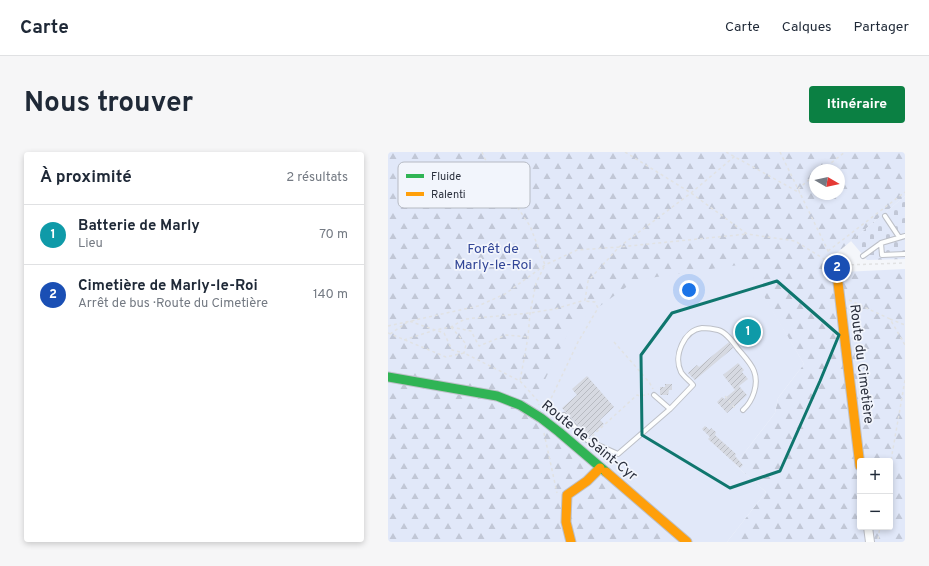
<!DOCTYPE html>
<html lang="fr">
<head>
<meta charset="utf-8">
<style>
  body { margin:0; font-family:Overpass,sans-serif; background:#f6f6f7; color:#1f2937 }
  .controls { position:absolute; right:12px; bottom:12px; display:grid; overflow:hidden; border-radius:4px; box-shadow:0 2px 6px #0003 }
  .controls button { width:36px; height:36px; display:grid; place-items:center; padding:0; border:0; border-bottom:1px solid #e0e1e3; background:#fff; color:#1f2937; font:20px sans-serif }
  .compass { position:absolute; left:421px; top:12px; width:36px; height:36px; border-radius:50%; background:#fff; box-shadow:0 2px 6px #0003; rotate:99deg }
  .you { position:absolute; left:301px; top:138px; width:14px; height:14px; margin:-10px; border:3px solid #fff; border-radius:50%; background:#1a73e8; box-shadow:0 0 0 6px #1a73e833 }
  .badge { display:grid; place-items:center; width:26px; height:26px; border-radius:50%; background:#0b8043; color:#fff; font-size:13px; font-weight:700 }
  .pin { position:absolute; translate:-50% -50%; border:2px solid #fff; box-shadow:0 1px 4px #0006 }
  .list { margin:0; padding:0; list-style:none }
  h2 { display:flex; justify-content:space-between; align-items:center; height:52px; margin:0; padding:0 16px; font-size:17px }
  h2 small { font-size:13px; font-weight:400; color:#747a83 }
  .list li { display:grid; grid-template-columns:26px 1fr auto; gap:12px; align-items:center; box-sizing:border-box; height:60px; padding:0 16px; border-top:1px solid #e0e1e3 }
  .list b { display:block; font-size:15px; white-space:nowrap }
  .list p { margin:0; font-size:13px; white-space:nowrap; color:#747a83 }
  .list em { font-size:13px; font-style:normal; color:#747a83 }
  .map { position:relative; flex:none; width:517px; height:390px; overflow:hidden; border-radius:4px }
  header { display:flex; align-items:center; gap:24px; box-sizing:border-box; height:56px; padding:0 20px; background:#fff; border-bottom:1px solid #e0e1e3 }
  header strong { font-size:19px }
  nav { display:flex; gap:22px; margin-inline-start:auto; font-size:14px }
  .intro { display:flex; align-items:center; justify-content:space-between; box-sizing:border-box; height:96px; padding:0 24px }
  h1 { margin:0; font-size:28px }
  .button { padding:10px 18px; border-radius:4px; background:#0b8043; color:#fff; font-size:14px; font-weight:700 }
  main { display:flex; gap:24px; padding:0 24px }
  aside { flex:1; background:#fff; border-radius:4px; box-shadow:0 2px 6px #0003 }
  .map>svg:first-child { display:block }
  .forest { fill:url(#forest-firs); fill-rule:evenodd }
  .cemetery { fill:url(#cemetery-stones) }
  .park { fill:#e1e8f9 }
  .building { fill:url(#building-hatch) }
  .lines { fill:none; stroke-linecap:round; stroke-linejoin:round }
  .lane-casing { stroke:#bdc0c8; stroke-width:6 }
  .street-casing { stroke:#bdc0c8; stroke-width:10 }
  .fast-casing { stroke:#bdc0c8; stroke-width:11 }
  .slow-casing { stroke:#bdc0c8; stroke-width:11 }
  .path { stroke:#e1e2e3; stroke-width:1.5; stroke-dasharray:3 3; stroke-linecap:butt }
  .lane { stroke:#fdfefe; stroke-width:4 }
  .street { stroke:#fdfefe; stroke-width:8 }
  .fast { stroke:#30b455; stroke-width:9 }
  .slow { stroke:#ff9f0a; stroke-width:9 }
  .marked { fill:none; stroke:#0f766e; stroke-width:3; stroke-linejoin:round }
  .labels { text-anchor:middle; dominant-baseline:central; stroke-width:3.5; stroke-linejoin:round; paint-order:stroke }
  .park-label { font-size:14px; fill:#324697; stroke:#f2f5fc }
  .street-label { font-size:14px; fill:#2b303d; stroke:#f2f5fc }
  .key { fill:#f2f5fc; stroke:#b6bac3; stroke-width:1 }
  .key-label { font-size:11px; fill:#2b303d }
</style>
</head>
<body>
<header>
<strong>Carte</strong>
<nav><a>Carte</a><a>Calques</a><a>Partager</a></nav>
</header>
<div class="intro"><h1>Nous trouver</h1><a class="button">Itinéraire</a></div>
<main>
<aside>
<h2>À proximité<small>2 résultats</small></h2>
<ul class="list">
<li><span class="badge" style="background:#0f9aa8">1</span><div><b>Batterie de Marly</b><p>Lieu</p></div><em>70 m</em></li>
<li><span class="badge" style="background:#1a4fb4">2</span><div><b>Cimetière de Marly-le-Roi</b><p>Arrêt de bus · Route du Cimetière</p></div><em>140 m</em></li>
</ul>
</aside>
<div class="map">
<svg width="517" height="390" viewBox="0 0 517 390">
  <defs>
    <pattern id="forest-firs" width="22" height="20" patternUnits="userSpaceOnUse"><rect width="22" height="20" fill="#e1e8f9"/><path d="M5 1l3.5 6h-7zM16 11l3.5 6h-7z" fill="#c1c7d6"/></pattern>
    <pattern id="cemetery-stones" width="16" height="16" patternUnits="userSpaceOnUse"><rect width="16" height="16" fill="#e1e8f9"/><path d="M2 7V4a2 2 0 0 1 4 0v3zM10 15v-3a2 2 0 0 1 4 0v3z" fill="#c1c7d6"/></pattern>
    <pattern id="building-hatch" width="6" height="6" patternUnits="userSpaceOnUse"><rect width="6" height="6" fill="#d6d9e1"/><path d="M-1 1l2-2M0 6l6-6M5 7l2-2" fill="none" stroke="#b8bbc2"/></pattern>
  </defs>
  <rect width="100%" height="100%" fill="#f4f6fa"/>
  <path class="forest" d="M0 0H517V44L444 105 455 120 517 117V390H339L378 340 347 313 387 261 390 246 416 212 356 112 309 390H0ZM427 18H451V42H427ZM472 309H502V375H472Z"/>
  <path class="cemetery" d="M517 44V107L479 108 463 89Z"/>
  <path class="park" d="M357 112 416 212 390 246 387 261 347 313 378 340 339 390H308L232 329 144 254 183 175 248 128Z"/>
  <path class="building" d="M341 190 345 196 307 228 300 221 309 213 311 215Z
    M350 211 356 218 354 220 360 227 351 234 359 243 339 261 329 250 334 245 336 247 347 238 335 223Z
    M199 224 226 255 212 268 216 272 201 285 174 256 189 243 184 237Z
    M277 232H284V238H281L280 243H272V235H277Z
    M317 274 322 278 323 276 328 280 327 283 348 302 347 304 355 313 352 316 320 287 322 285 314 277Z"/>
  <g class="lines">
    <g class="lane-casing">
      <path id="lane" d="M497 64 511 85
        M493 91 494 103 517 102
        M475 104 493 91 517 84
        M266 243 282 257
        M176 263 199 288 230 302 282 257 305 233C302 229 296 225 293 220 285 204 296 178 314 176 319 176 326 177 330 178 338 180 345 190 350 197 355 203 363 211 366 219 371 232 365 249 355 258"/>
    </g>
    <g class="street-casing">
      <path id="street" d="M480 375 482 390"/>
    </g>
    <g class="fast-casing">
      <path id="fast" d="M0 225 109 244 132 253 153 266 171 280 218 320"/>
    </g>
    <g class="slow-casing">
      <path id="slow" d="M448 114 472 314
        M218 320 299 390
        M183 390 178 370 179 343 199 329 212 316"/>
    </g>
    <path class="path" d="M94 0 97 7 142 74 157 113 148 131 142 161 140 185 132 229
      M237 0 303 41 359 82 407 89 441 110
      M338 0 412 41
      M392 0 444 107
      M434 18 457 0
      M410 37 427 23
      M440 99 517 40
      M457 113 517 111
      M461 148 502 167 517 193
      M502 167 517 173
      M0 174 90 154 117 142 157 113 189 98 231 95 359 82
      M63 175 83 179 91 194 118 183 140 185
      M0 181 58 205 76 201 132 229 150 249 151 253
      M2 182 21 169 56 181 64 198 76 201 78 192 63 175
      M16 188 47 178 63 175 77 167 142 161 167 157 197 148 200 129 231 95 303 41 347 4
      M226 190 261 230 265 237
      M337 244 347 256H349
      M158 257 190 190 210 156 207 150 197 149
      M156 281 169 341
      M204 284 249 243 252 244 261 242
      M502 314 517 228
      M490 387 492 375"/>
    <use href="#lane" class="lane"/>
    <use href="#street" class="street"/>
    <use href="#fast" class="fast"/>
    <use href="#slow" class="slow"/>
  </g>
  <path class="marked" d="M389 129 451 183 432 229 392 319 342 336 254 283 253 203 284 161Z"/>
  <g class="labels">
    <g class="park-label">
      <text x="105" y="97">Forêt de<tspan x="105" dy="16">Marly-le-Roi</tspan></text>
    </g>
    <g class="street-label">
      <text transform="translate(473 212) rotate(83)">Route du Cimetière</text>
      <text transform="translate(201 289) rotate(39)">Route de Saint-Cyr</text>
    </g>
  </g>
  <rect x="10" y="10" width="132" height="46" rx="6" class="key"/>
  <rect x="18" y="22" width="18" height="4" fill="#30b455"/>
  <rect x="18" y="40" width="18" height="4" fill="#ff9f0a"/>
  <g class="key-label">
    <text x="43" y="28">Fluide</text>
    <text x="43" y="46">Ralenti</text>
  </g>
</svg>
<div class="controls">
<button>+</button>
<button>−</button>
</div>
<svg class="compass" viewBox="-18 -18 36 36"><path d="M0-13l5 13h-10z" fill="#e53935"/><path d="M0 13l5-13h-10z" fill="#747a83"/></svg>
<div class="you"></div>
<div class="pin badge" style="left:360px;top:180px;background:#0f9aa8">1</div>
<div class="pin badge" style="left:449px;top:116px;background:#1a4fb4">2</div>
</div>
</main>
</body>
</html>
